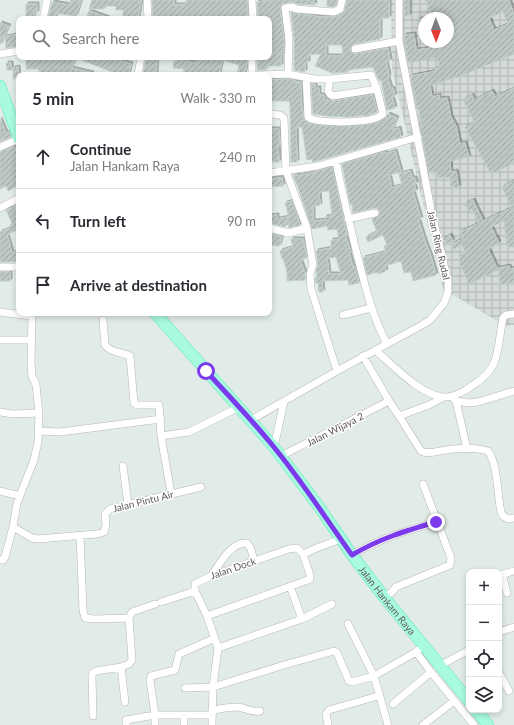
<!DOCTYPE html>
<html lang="en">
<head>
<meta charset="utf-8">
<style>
  body { margin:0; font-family:Lato,sans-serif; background:#f2f2f3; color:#2b2b33 }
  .controls { position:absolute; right:12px; bottom:12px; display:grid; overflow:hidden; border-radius:8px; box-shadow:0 2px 6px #0003 }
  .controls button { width:36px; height:36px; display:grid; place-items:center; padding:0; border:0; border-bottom:1px solid #e1e1e2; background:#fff; color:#2b2b33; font:20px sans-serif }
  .compass { position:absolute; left:418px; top:12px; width:36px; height:36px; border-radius:50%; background:#fff; box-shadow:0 2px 6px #0003; rotate:179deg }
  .stop { position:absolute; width:12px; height:12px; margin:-9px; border:3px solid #7c3aed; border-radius:50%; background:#fff }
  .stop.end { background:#7c3aed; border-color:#fff; box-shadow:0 1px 4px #0008 }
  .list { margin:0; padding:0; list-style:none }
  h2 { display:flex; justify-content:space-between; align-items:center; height:52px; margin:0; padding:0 16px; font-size:17px }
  h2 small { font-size:13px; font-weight:400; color:#7c7c81 }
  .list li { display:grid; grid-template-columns:26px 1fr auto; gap:12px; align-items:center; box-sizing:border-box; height:64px; padding:0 16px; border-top:1px solid #e1e1e2 }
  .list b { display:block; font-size:15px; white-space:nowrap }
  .list p { margin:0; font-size:13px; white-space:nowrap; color:#7c7c81 }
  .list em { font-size:13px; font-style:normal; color:#7c7c81 }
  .icon { flex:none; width:22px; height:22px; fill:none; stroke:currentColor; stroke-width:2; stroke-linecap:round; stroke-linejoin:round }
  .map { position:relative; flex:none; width:514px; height:725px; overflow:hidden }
  .search { position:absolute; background:#fff; box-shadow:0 2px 6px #0003; left:16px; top:16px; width:256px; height:44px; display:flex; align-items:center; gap:10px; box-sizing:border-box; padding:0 14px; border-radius:8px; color:#7c7c81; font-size:15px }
  .panel { position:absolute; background:#fff; box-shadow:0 2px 6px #0003; left:16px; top:72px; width:256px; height:244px; border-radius:8px }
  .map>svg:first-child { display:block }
  .industrial { fill:url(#industrial-grid); fill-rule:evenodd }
  .building { fill:url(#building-hatch); stroke:#c0d0c9; fill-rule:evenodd; filter:url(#shadow) }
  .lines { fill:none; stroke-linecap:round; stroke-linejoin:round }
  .street-casing { stroke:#bbb4b8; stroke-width:8 }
  .primary-casing { stroke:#5deaae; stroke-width:12 }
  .street { stroke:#fff; stroke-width:7 }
  .primary { stroke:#a8fbe1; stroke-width:11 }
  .route { stroke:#7c3aed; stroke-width:5 }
  .labels { text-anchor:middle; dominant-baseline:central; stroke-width:3; stroke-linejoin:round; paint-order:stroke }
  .street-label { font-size:10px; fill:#625a5e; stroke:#fff }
</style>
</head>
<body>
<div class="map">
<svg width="514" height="725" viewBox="0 0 514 725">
  <defs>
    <pattern id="industrial-grid" width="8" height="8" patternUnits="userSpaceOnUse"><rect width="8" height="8" fill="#d4dbd7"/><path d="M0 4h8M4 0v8" fill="none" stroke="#afb5b2"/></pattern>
    <pattern id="building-hatch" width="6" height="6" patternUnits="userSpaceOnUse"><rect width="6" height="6" fill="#bec7c3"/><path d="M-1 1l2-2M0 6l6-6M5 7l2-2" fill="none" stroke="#9ea5a2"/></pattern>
    <filter id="shadow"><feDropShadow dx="2" dy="-2" stdDeviation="0" flood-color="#0004"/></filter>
  </defs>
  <rect width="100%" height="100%" fill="#e1ece8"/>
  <path class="industrial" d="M391 0H514V325L506 326 443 289 392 69ZM424 18H448V42H424Z"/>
  <path class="building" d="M71 0H81L76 16 56 13 55 19 48 18 52 2 69 5Z
    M92 0H141L138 19H123V10H116V6H105L104 9H89Z
    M152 0H174V5H186V0H247L248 19H153Z
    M274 0H314L315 5 297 4 292 2 282 4 280 9 284 39V54H281V66H266V70H257V57L272 56V45H269V19H258L257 2Z
    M327 0H337L336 6 333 7 327 6Z
    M347 0H389V18H380V39L354 44 352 45 350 50 351 52 356 54 388 48 390 61 386 62 389 75 388 79 391 89 393 88 395 96 392 97 395 108 387 110 381 80 379 81 373 67 348 70V72L332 73 315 66 321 54 308 55V63L305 62V72L294 70V38L291 12 296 14 316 16V17H336L344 12ZM326 45H342L343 56H326Z
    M404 0H409V16H404Z
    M425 0H509L514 15V54L456 78 455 77 430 86 432 97 439 95V99L447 98 451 117 456 126 460 144 465 143 469 157 450 161 451 172 456 171 459 187 451 188 450 177 438 178 437 172 429 173 420 127H422L421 122 418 106H416L411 76 436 71 435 69 440 67 436 58 408 63 406 52 404 35 414 34 416 50 430 48 428 42H448V18H433ZM503 12 508 24 494 30 489 18Z
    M26 4H37V13H34L33 19H26Z
    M89 11 108 18V19H86Z
    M424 18V34L418 20Z
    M0 23 9 26 0 45Z
    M19 34V46L6 48 5 37Z
    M26 57H73L76 59 71 68 92 73 91 75H55L39 72V69H26Z
    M74 57H120V61L131 64 128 75H120Z
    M146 57H157L156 75H143Z
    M180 57H186V62L196 63 198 57H238L247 59V63L244 75H237L239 65 222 60 219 75H183L184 69 173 68 174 61H177V59L180 60Z
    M6 63H11L12 70H7Z
    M18 67 19 78 13 79V68Z
    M288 79 295 80V82H301V105H302L304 119 308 123 326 126H360L379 122 386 118 388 114 397 118 392 130 399 128 401 137 313 162 312 159 307 160 302 127H296L297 162H291L290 104 289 101H269V80Z
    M311 84H315V88H319V95H324V100L334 101 373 95 377 112 369 115 348 117 327 116 313 114Z
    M514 88V163L491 174 465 127 474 122 463 100 472 95 474 100 492 91 495 97Z
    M0 119 6 133 9 132 11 137 0 142Z
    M269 129H279L280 145H278L279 162H270Z
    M14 147 19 156V185L8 191 6 186 0 189V152Z
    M395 151 401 172 389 175 392 188 402 185 399 174 410 171 412 178H415L416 184H414L416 191 413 192 421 219H418L425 241 431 257 436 275 413 281 411 272 404 273 401 261 385 266 386 271 378 274 377 272 367 275 363 258 386 252 384 246 387 245 383 235 368 242 366 237 377 232 372 219 379 216 380 212 377 208H374L353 213 352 204H350L342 164 385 152V154Z
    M332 167 346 230 347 235H345L351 252 349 253 353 267H355L359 283 349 285 348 280 322 281 323 292H319L318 283H316L315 278H317L316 270 318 265 316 251 331 248V240H339L337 229 328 230 327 226 312 229 298 187 293 175 297 174V176L314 173V172ZM329 191 332 216 325 217 326 220 314 221H313V206L320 205 319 192ZM336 257 341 274H329L327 258Z
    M282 178 283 186 269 187V179Z
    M514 181V247H507L504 221 491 227 499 243 488 249 498 270 469 284 459 262 460 261 459 258 466 254 462 245 454 249 451 244 463 239 460 232 479 223 472 209 469 211 465 204 473 200 483 221 512 208 502 187Z
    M292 201 300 225 289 228 288 219 285 227 269 223V216L277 215V219L289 217 285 203Z
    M19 206V229L7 235 12 253 18 251 19 260 13 262H0V232L11 228 10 225 12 223 6 210Z
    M269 233 282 237 279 246 269 245Z
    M450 235 453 241 446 244 443 239Z
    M291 239H303L307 258 300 260 305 273V280L287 281V272L283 258 282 259 280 251 293 247Z
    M509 266 510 269 514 268V283L500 285 498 268Z
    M0 272H10V281H0Z"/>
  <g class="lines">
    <g class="street-casing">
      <path id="street" d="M147 0 148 19
        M252 0 253 19
        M43 19 47 0
        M355 49 399 41
        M0 54 19 51
        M288 74 289 39 285 8 292 7 296 9 334 12 340 9 342 0
        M138 75 141 57
        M252 75V57
        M257 75 288 74 314 79H330L371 75 377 89 383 114C374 124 324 123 311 119L308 117 306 77
        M330 79 328 91 331 95 333 96 377 89
        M269 114 280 115 284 118 286 171 307 228 313 265 310 274 311 289 337 371
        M0 147 19 139
        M336 161C341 188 348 215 354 242 363 277 370 312 387 344
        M269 173 318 166 418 137
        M0 208 19 198
        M348 219 375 213
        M269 228 288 233 307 228
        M0 267H19
        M0 312 31 316
        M343 315 371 308
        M103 320 105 345C111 353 122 352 130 356L134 403 137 405H159L161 436 171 493
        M0 340H31
        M375 350C393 365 418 393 442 397 452 398 466 391 473 385 481 380 490 372 494 363 499 352 500 331 503 318L506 315 514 314
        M363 356 389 401 399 416 421 451C428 455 438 451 446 450 458 448 475 447 488 451 498 464 497 495 501 512L503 516 508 519 514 518
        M454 399 456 401 467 449
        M456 401 469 403 478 402 514 391
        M0 412 12 414 39 413
        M399 416 429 405 444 397
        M251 420 337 371 422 325 430 320 444 303 448 292V281L431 210 399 41V0
        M38 431 60 432 161 419
        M161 436 189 432 239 407
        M274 447 284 402
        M281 456 389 401
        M123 466 128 505
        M0 491 20 496
        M13 527 32 538 38 539 97 534 104 532 106 525 105 514 110 509 201 487
        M80 536 83 610 85 618 95 619 129 618 132 612 155 604
        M303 554 319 547 341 539
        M352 555C381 538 405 531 437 522
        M0 560H3L5 557 13 527 17 503 34 460 38 442 39 413 36 385 32 376 31 363 32 313
        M502 574 507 593
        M499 575 514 571
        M211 576C220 564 230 542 247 543L251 549 254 561
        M384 597 392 592 396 587 450 565 451 558 423 484
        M161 602 195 591
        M207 616 308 580 310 579V575L303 554 297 548 289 549 211 576 195 584V591L207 616 218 648 213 687 212 725
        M302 619 332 604
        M499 632 514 627
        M218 648 302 619 290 586
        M416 652 431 672 474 725
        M441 665 469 650
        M499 673 509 691
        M185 688 213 687 284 665 334 651 337 653 349 681 352 682 374 676 348 624
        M125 702 121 667 129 664 132 660 129 618
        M393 704 431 672
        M212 710C220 709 229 707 238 707 246 708 252 713 260 711
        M93 716 92 676 93 673 96 671 121 667
        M126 725V720L155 715H212
        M155 725V715L150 680 151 676 175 670 179 654 215 638
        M184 725V715
        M328 725 326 714 329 710 378 696
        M388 725 374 676 416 652 423 646
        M423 725 454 701"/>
    </g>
    <g class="primary-casing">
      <g id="primary">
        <path d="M0 86 19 139"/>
        <path id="s1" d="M155 313 274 447 320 508 352 555 384 597 469 701"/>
        <path d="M476 710 488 725"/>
      </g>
    </g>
    <use href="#street" class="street"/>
    <use href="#primary" class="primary"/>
  </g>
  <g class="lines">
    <path class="route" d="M206 371C229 396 252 420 273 446 302 481 326 519 352 555 381 538 405 531 436 522"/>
  </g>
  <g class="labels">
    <g class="street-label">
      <text transform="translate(439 245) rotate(77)">Jalan Ring Rudal</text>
      <text transform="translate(335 429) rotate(-27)">Jalan Wijaya 2</text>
      <text transform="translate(143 501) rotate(-14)">Jalan Pintu Air</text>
      <text transform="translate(233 568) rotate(-19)">Jalan Dock</text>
      <text stroke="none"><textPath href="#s1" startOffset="370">Jalan Hankam Raya</textPath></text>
    </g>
  </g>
</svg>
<div class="controls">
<button>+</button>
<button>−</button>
<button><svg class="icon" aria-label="locate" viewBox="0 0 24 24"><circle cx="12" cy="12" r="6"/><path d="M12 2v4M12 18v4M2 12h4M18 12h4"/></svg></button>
<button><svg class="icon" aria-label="layers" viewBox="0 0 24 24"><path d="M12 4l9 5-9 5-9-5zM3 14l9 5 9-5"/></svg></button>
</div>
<svg class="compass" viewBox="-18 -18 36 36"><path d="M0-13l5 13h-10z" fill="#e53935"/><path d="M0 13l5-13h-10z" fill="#7c7c81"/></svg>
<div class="stop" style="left:206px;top:371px"></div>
<div class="stop end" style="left:436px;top:522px"></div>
<div class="search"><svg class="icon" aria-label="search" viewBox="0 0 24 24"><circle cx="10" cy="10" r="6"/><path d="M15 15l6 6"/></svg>Search here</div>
<section class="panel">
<h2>5 min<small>Walk · 330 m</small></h2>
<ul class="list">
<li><svg class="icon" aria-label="ahead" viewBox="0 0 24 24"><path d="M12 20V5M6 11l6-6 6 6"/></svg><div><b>Continue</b><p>Jalan Hankam Raya</p></div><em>240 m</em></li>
<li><svg class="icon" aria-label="left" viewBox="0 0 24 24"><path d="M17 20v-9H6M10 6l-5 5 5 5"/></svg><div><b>Turn left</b></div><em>90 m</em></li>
<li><svg class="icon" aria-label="arrive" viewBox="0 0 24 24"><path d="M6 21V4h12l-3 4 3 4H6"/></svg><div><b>Arrive at destination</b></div></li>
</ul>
</section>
</div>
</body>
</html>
